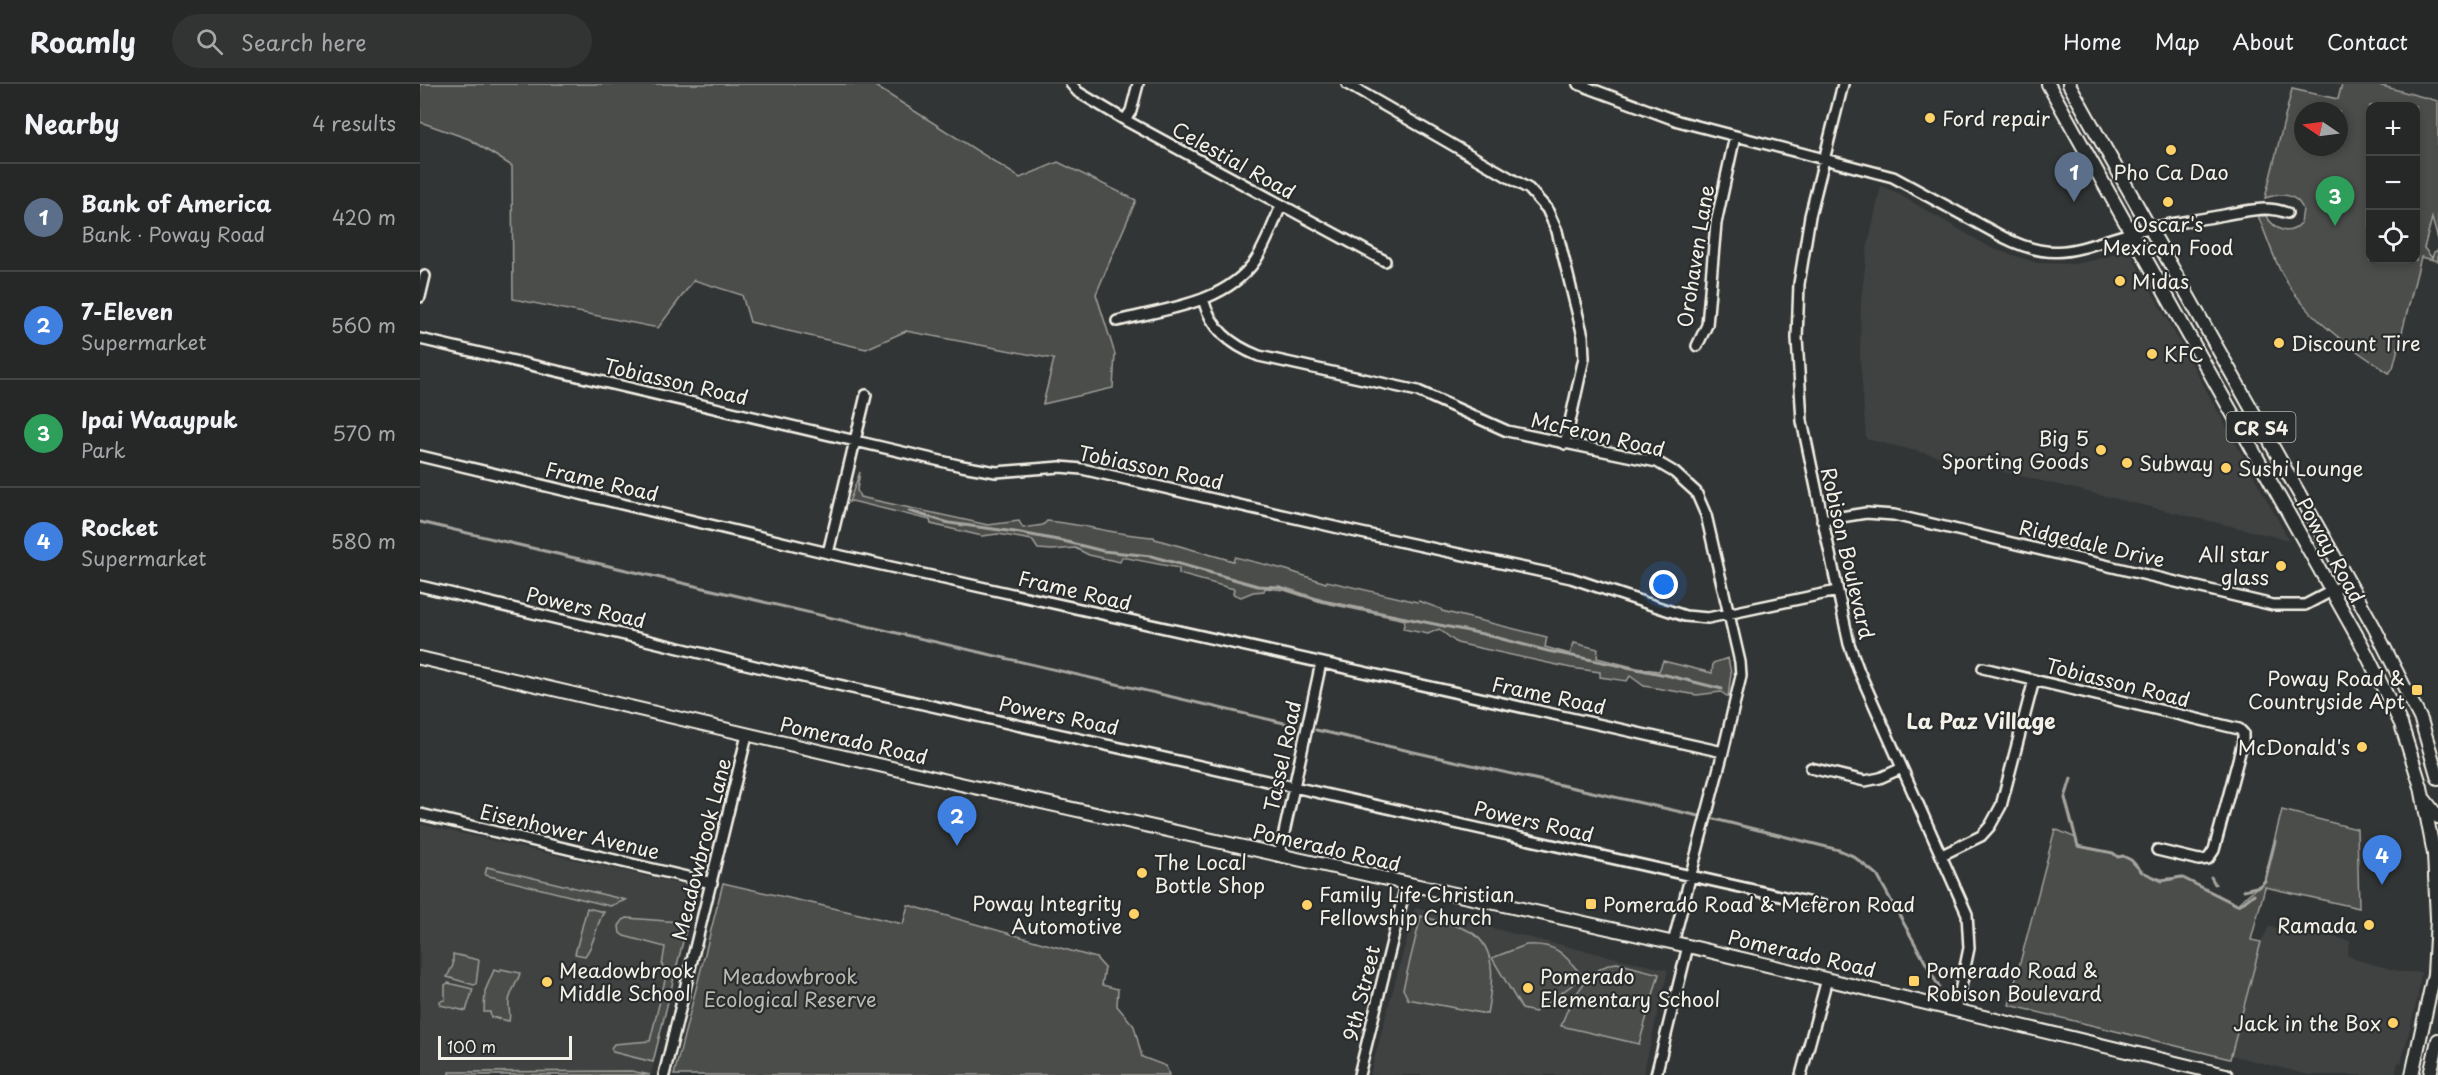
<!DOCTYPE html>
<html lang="en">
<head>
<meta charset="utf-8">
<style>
  body { margin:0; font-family:"Playpen Sans",sans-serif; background:#323434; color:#f1f3f6 }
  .controls { position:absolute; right:18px; top:18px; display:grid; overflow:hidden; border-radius:12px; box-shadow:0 3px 9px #0003 }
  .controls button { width:54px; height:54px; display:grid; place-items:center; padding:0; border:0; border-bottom:2px solid #424445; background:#262828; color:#f1f3f6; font:30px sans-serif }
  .compass { position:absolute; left:1874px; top:18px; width:54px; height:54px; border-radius:50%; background:#262828; box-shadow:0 3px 9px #0003; rotate:283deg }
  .scale { position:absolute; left:18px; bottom:15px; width:134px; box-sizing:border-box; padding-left:6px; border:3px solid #f4f1e8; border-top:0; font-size:16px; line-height:21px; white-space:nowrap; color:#f4f1e8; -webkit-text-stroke:4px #2a2d2e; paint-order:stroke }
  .you { position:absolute; left:1244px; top:501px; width:21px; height:21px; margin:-15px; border:4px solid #fff; border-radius:50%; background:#1a73e8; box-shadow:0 0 0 9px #1a73e833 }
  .badge { display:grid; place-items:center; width:39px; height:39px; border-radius:50%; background:#ffd166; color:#fff; font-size:20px; font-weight:700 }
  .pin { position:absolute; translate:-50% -50px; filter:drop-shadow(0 2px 3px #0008) }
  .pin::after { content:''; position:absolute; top:32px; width:21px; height:18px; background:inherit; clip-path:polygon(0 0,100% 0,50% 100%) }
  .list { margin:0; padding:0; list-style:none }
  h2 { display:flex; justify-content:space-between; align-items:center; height:78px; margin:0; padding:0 24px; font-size:26px }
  h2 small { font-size:20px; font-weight:400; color:#a4a6a8 }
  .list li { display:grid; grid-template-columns:39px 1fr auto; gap:18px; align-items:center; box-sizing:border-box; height:108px; padding:0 24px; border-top:2px solid #424445 }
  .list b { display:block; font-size:22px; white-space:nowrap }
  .list p { margin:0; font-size:20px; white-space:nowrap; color:#a4a6a8 }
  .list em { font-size:20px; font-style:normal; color:#a4a6a8 }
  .icon { flex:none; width:33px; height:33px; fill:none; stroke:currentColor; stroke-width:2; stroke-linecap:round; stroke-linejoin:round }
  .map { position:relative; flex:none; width:2018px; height:991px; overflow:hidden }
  header { display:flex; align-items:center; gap:36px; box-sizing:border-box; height:84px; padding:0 30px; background:#262828; border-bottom:2px solid #424445 }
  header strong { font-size:28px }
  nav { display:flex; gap:33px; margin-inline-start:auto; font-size:21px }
  .search { width:420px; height:54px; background:#323434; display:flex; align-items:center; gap:15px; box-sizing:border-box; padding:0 21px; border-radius:33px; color:#a4a6a8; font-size:22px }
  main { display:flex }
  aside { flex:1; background:#262828 }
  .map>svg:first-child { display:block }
  .built { fill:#404242 }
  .green { fill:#4b4d4c; stroke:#a09f9a; stroke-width:1.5; fill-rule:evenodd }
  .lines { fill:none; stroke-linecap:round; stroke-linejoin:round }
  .stream { stroke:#a6a5a0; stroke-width:3 }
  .minor-casing { stroke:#f4f1e8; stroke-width:14 }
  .major-casing { stroke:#f4f1e8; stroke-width:16 }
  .minor { stroke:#2a2d2e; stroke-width:9 }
  .major { stroke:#2a2d2e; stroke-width:12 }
  .poi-dot { fill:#ffd166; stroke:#2a2d2e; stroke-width:2 }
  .labels { text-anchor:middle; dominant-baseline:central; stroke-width:4.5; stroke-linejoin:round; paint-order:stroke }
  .shield { fill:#2a2d2e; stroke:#b7b6b0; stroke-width:1.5 }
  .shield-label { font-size:18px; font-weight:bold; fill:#f4f1e8 }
  .poi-label { font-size:20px; fill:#f4f1e8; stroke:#2a2d2e; text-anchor:start }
  .street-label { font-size:20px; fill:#f4f1e8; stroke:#2a2d2e }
  .park-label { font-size:20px; fill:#b9b8b1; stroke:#2a2d2e }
  .neighbourhood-label { font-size:21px; font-weight:bold; fill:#f4f1e8; stroke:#2a2d2e }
</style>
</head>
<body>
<header>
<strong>Roamly</strong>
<div class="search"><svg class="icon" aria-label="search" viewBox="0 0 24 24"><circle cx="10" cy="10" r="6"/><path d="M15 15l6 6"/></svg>Search here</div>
<nav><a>Home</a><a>Map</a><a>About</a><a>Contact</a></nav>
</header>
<main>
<aside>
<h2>Nearby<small>4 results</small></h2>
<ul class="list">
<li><span class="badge" style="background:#5c6f8a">1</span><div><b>Bank of America</b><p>Bank · Poway Road</p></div><em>420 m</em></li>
<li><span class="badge" style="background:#3f7fe0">2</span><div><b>7-Eleven</b><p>Supermarket</p></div><em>560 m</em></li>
<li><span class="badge" style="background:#2e9e5b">3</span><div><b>Ipai Waaypuk</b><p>Park</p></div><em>570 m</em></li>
<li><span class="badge" style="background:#3f7fe0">4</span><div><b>Rocket</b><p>Supermarket</p></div><em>580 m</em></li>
</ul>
</aside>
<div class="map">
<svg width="2018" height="991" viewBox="0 0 2018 991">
  <rect width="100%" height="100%" fill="#323535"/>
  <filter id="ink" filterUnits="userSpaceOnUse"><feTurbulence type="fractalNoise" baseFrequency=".0167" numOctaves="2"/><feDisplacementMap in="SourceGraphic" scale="12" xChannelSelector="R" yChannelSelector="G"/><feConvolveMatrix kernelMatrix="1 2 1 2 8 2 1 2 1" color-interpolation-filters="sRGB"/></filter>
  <g filter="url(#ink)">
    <path class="built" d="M1461 102 1473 107 1573 165 1618 179 1654 180 1684 174 1703 167 1711 170 1869 456 1446 355 1440 273 1441 216 1447 166Z
      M0 740 278 804 231 991H0Z
      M995 824 1115 855 1248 886 1223 991H950Z
      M1849 842 1893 852 1895 848 1930 857 1927 871 1937 876 1982 888H2001L1998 913 1981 979 1978 978 1975 991H1889L1811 971 1825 914 1841 858Z"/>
    <path class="green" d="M0 0H452L600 94 638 78 716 116 676 210 695 270 693 304 623 320 634 275 486 247 446 265 330 238 322 211 274 196 238 244 93 215 92 82 49 55 0 38Z
      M1922 0H1955L2018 17V156L2012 134 2004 164 2012 174 2014 168 2018 166V177L2001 173 1973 284 1969 289C1928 262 1885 233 1861 188 1852 170 1846 150 1838 132H1846C1855 145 1868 154 1881 139L1883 125C1876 109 1860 109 1845 114L1872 5 1918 15ZM1950 22H1996V176H1950ZM1883 27H1919V63H1883Z
      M440 388 437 406 440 413 568 441 599 437 603 444 623 441 627 437C664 440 696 451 734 453L735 455 813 477 815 473 867 486 906 499 907 497 997 518 999 517 1021 525 1022 527 1127 553 1125 563 1150 570 1154 559 1178 565 1177 574 1217 584 1239 587 1243 577 1292 589 1293 579 1308 574 1311 589 1308 613 1301 608 1277 611 1224 602 1210 592 1207 597 1180 593V588L1151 584 1037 559 1019 545 1008 550 983 545 985 536 901 518 864 506 845 504 844 507 833 508 821 513 813 510 814 505 759 490V484L702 473 700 478 669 471 655 464 632 466 618 465 612 456 578 450 562 452 511 440 510 436 432 417 429 418Z
      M1862 726 1937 745 1939 824 1845 803 1831 856 1841 858 1810 975 1589 921 1635 745 1656 754 1658 762 1693 769 1698 773 1703 772 1711 776 1722 788 1741 795 1761 793 1817 820 1844 797Z
      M67 783 206 816 190 822 65 791Z
      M303 799 483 840 488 821 676 874 685 884 682 901 698 905 697 922 714 942 722 973 746 982 749 991H254Z
      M167 824 184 828C175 842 176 858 165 872L155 870Z
      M1001 832C1016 837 1037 840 1051 848 1079 865 1072 903 1067 930L988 915 983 905Z
      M207 834 259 838 267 841 233 978 193 968 191 964 194 960 230 957 248 884 242 882 245 863 204 852 200 849 199 842 203 836Z
      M1106 861C1138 859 1145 871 1163 893L1115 928 1102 925 1072 874Z
      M33 870 59 876 56 900 54 901 27 893 33 881Z
      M1197 879 1239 890 1219 960 1141 942C1149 918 1169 882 1197 879Z
      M81 885 100 889C97 900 91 906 89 917 88 924 91 929 89 937L71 933 70 928H64L65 907 74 886 80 888Z
      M28 899 53 905 46 927 20 921V917L25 916V901Z
      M211 987 230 991H29V988Z"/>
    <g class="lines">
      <path class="stream" d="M489 427 529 439 595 448 643 457 683 467 731 472 838 502 860 503 903 517 1063 550 1128 567 1246 591 1302 605
        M0 438 877 642
        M896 646 1279 732
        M1651 695 1645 714 1658 762 1693 769 1698 773 1703 772 1711 776 1722 788
        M1294 735 1419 766 1433 772 1457 791 1519 903
        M1725 789 1742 797 1761 793 1817 821 1824 818 1834 810
        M1791 793 1795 800
        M1824 806 1840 802 1845 797 1855 757"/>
      <g class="minor-casing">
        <path id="minor" d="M651 0 658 8 705 36 965 177
          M927 0 1109 105 1127 125 1137 147 1163 252 1164 274 1145 360
          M1158 0 1258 37 1473 93 1583 153C1636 180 1658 164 1710 149 1740 140 1773 137 1804 131 1826 127 1846 121 1867 129
          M1423 0 1390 132 1379 200 1377 254 1382 337 1429 560 1439 587 1547 830 1549 864 1536 927
          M705 36 711 27 718 0
          M0 213 5 192
          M783 215C791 245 811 261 839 272L998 307 1087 347 1237 378 1254 388 1276 408 1286 431 1320 578 1321 592 1303 668 1253 859
          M697 237C744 225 805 220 835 177 846 161 853 140 861 122
          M0 255 542 382 576 388 640 383 662 385 932 447 1151 494 1265 532 1288 534 1417 507
          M1277 262 1287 241 1296 139 1315 52
          M0 372 408 469 1303 668
          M1402 436 1446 429 1474 431 1853 521H1885L1929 498
          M408 469 446 311
          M0 502 347 585 1405 822
          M1563 584 1819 645 1823 649V657L1794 766 1788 775 1779 776 1737 766
          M1391 684 1445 697 1460 694 1482 684
          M0 730 292 799
          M1522 771 1561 752 1570 742 1581 722 1614 596
          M859 772 901 579
          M244 991 327 651
          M939 991 986 801
          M1236 991 1268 862
          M1381 991 1407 895"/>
      </g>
      <g class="major-casing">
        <path id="major" d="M1628 0 1942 561 1981 640 2001 703 2014 770 2017 835 2014 890 1992 991
          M1649 0 1954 543 2001 636 2018 694
          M0 574 536 699 1268 862 1806 991
          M2005 716 2018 733
          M2010 991 2018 956"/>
      </g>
      <use href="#minor" class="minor"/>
      <use href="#major" class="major"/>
    </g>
  </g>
  <g class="poi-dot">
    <circle cx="1510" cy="34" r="6"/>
    <circle cx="1751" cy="66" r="6"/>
    <circle cx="1748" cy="118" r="6"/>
    <circle cx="1700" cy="197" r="6"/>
    <circle cx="1859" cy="259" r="6"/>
    <circle cx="1732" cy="270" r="6"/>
    <circle cx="1681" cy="366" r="6"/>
    <circle cx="1707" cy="379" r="6"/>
    <circle cx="1806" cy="384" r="6"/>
    <circle cx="1861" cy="482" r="6"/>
    <rect x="1991" y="600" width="12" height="12" rx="3"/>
    <circle cx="1942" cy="663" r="6"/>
    <circle cx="722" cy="789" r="6"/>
    <rect x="1165" y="814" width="12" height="12" rx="3"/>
    <circle cx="887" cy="821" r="6"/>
    <circle cx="714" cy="830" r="6"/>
    <circle cx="1949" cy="841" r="6"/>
    <rect x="1488" y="891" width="12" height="12" rx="3"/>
    <circle cx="127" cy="898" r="6"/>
    <circle cx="1108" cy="904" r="6"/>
    <circle cx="1973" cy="939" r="6"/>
  </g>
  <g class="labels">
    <rect class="shield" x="1806.5" y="328" width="69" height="30" rx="4.5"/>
    <g class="shield-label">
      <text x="1841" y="343">CR S4</text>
    </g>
    <g class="poi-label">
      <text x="1522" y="34">Ford repair</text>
      <text x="1751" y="88" text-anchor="middle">Pho Ca Dao</text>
      <text x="1748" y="140" text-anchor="middle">Oscar's<tspan x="1748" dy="23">Mexican Food</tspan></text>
      <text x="1712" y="197">Midas</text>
      <text x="1871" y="259">Discount Tire</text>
      <text x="1744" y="270">KFC</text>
      <text x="1669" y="354" text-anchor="end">Big 5<tspan x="1669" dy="23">Sporting Goods</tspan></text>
      <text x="1719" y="379">Subway</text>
      <text x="1818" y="384">Sushi Lounge</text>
      <text x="1849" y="470" text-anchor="end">All star<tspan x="1849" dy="23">glass</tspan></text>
      <text x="1985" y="594" text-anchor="end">Poway Road &amp;<tspan x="1985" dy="23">Countryside Apt</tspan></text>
      <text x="1930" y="663" text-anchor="end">McDonald's</text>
      <text x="734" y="778">The Local<tspan x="734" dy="23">Bottle Shop</tspan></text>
      <text x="899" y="810">Family Life Christian<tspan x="899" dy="23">Fellowship Church</tspan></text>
      <text x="702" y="819" text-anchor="end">Poway Integrity<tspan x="702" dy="23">Automotive</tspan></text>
      <text x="1183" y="820">Pomerado Road &amp; Mcferon Road</text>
      <text x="1937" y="841" text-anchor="end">Ramada</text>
      <text x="139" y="886">Meadowbrook<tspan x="139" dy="23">Middle School</tspan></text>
      <text x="1506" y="886">Pomerado Road &amp;<tspan x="1506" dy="23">Robison Boulevard</tspan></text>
      <text x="1120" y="892">Pomerado<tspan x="1120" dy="23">Elementary School</tspan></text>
      <text x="1961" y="939" text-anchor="end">Jack in the Box</text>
    </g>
    <g class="street-label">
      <text transform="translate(814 76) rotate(29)">Celestial Road</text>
      <text transform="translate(1275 172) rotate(-81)">Orohaven Lane</text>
      <text transform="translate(256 297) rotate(13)">Tobiasson Road</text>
      <text transform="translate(1178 350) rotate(13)">McFeron Road</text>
      <text transform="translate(731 383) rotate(12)">Tobiasson Road</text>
      <text transform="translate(182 397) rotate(13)">Frame Road</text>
      <text transform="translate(1672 459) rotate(13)">Ridgedale Drive</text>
      <text transform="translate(1911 466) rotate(61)">Poway Road</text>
      <text transform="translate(1428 469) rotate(77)">Robison Boulevard</text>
      <text transform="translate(655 506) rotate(13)">Frame Road</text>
      <text transform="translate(166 523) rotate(13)">Powers Road</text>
      <text transform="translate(1698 598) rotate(14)">Tobiasson Road</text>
      <text transform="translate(1129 611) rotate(12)">Frame Road</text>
      <text transform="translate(639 631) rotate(12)">Powers Road</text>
      <text transform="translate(434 656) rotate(13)">Pomerado Road</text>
      <text transform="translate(862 672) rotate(-78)">Tassel Road</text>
      <text transform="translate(1114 737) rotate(13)">Powers Road</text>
      <text transform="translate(150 747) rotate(13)">Eisenhower Avenue</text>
      <text transform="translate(907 763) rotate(13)">Pomerado Road</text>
      <text transform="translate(281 765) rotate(-76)">Meadowbrook Lane</text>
      <text transform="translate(1382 869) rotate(13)">Pomerado Road</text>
      <text transform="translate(941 909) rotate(-76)">9th Street</text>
    </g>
    <g class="park-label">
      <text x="370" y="892">Meadowbrook<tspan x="370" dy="23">Ecological Reserve</tspan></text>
    </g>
    <g class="neighbourhood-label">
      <text x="1561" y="636">La Paz Village</text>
    </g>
  </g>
</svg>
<div class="controls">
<button>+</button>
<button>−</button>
<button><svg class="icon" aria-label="locate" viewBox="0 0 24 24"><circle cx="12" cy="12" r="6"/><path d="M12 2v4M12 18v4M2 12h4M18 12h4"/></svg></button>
</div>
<svg class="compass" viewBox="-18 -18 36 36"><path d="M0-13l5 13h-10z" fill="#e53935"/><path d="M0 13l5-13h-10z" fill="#a4a6a8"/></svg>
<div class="scale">100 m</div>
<div class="you"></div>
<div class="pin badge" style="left:1654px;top:118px;background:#5c6f8a">1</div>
<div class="pin badge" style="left:537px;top:762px;background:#3f7fe0">2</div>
<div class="pin badge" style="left:1915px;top:142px;background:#2e9e5b">3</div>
<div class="pin badge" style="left:1962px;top:801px;background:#3f7fe0">4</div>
</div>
</main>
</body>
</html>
